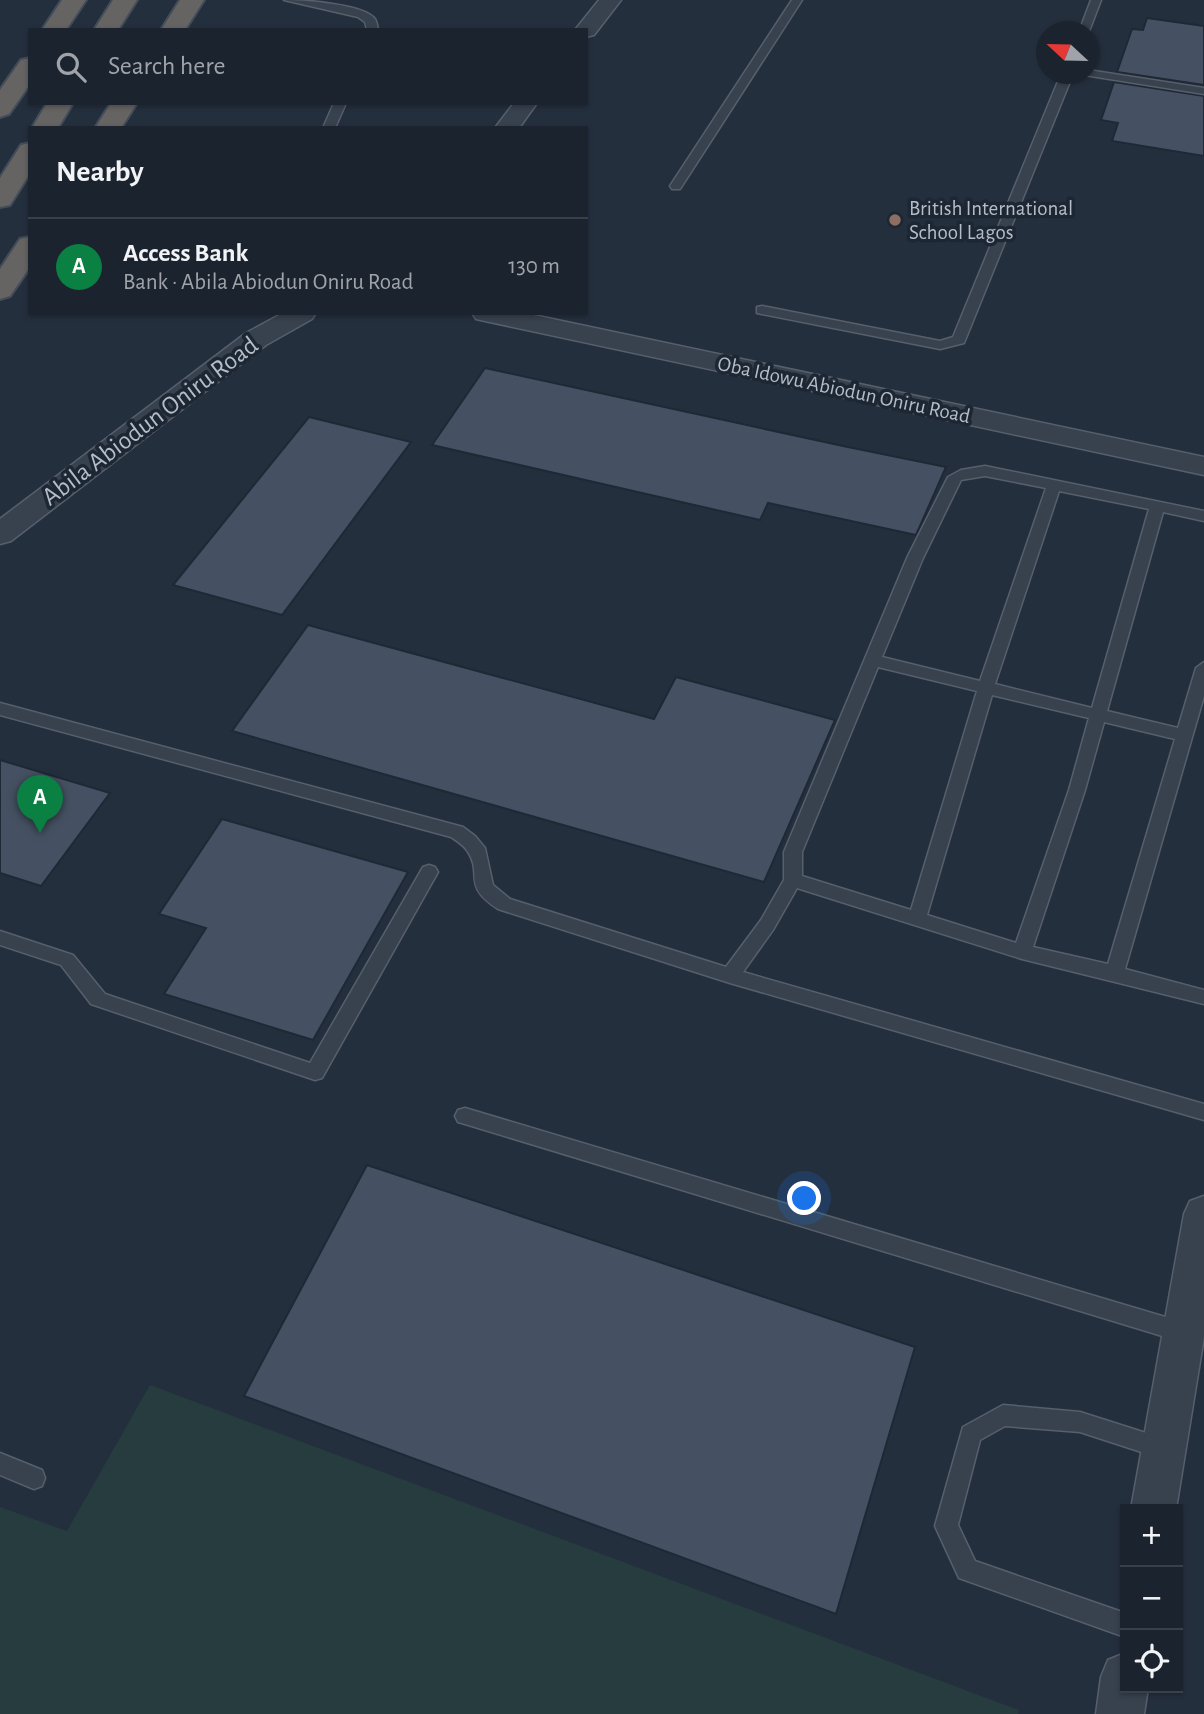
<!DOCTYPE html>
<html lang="en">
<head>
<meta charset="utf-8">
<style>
  body { margin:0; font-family:"Alegreya Sans",sans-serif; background:#282f3a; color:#f1f3f6 }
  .controls { position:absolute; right:21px; bottom:21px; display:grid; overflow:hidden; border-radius:0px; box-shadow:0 2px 5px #0004 }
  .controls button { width:63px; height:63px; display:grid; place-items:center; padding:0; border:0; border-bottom:2px solid #39404a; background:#1b232e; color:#f1f3f6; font:35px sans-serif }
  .compass { position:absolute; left:1036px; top:21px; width:63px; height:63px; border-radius:50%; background:#1b232e; box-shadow:0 2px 5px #0004; rotate:292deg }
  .you { position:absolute; left:805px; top:1199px; width:24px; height:24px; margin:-18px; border:5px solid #fff; border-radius:50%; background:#1a73e8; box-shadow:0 0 0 10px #1a73e833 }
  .badge { display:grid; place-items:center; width:46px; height:46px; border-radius:50%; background:#0b8043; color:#fff; font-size:23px; font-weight:700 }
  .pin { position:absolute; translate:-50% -58px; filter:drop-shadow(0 2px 4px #0008) }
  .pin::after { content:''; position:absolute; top:37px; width:24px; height:21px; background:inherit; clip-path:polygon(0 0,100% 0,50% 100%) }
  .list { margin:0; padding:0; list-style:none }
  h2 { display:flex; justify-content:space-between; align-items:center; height:91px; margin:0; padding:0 28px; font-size:30px }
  h2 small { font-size:23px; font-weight:400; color:#a0a4aa }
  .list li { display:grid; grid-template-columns:46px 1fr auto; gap:21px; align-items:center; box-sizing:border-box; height:98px; padding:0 28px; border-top:2px solid #39404a }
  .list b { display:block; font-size:26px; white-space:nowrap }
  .list p { margin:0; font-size:23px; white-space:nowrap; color:#a0a4aa }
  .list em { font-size:23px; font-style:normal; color:#a0a4aa }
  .icon { flex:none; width:38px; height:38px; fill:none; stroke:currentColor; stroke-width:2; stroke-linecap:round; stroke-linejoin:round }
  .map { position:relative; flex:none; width:1204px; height:1714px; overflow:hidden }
  .search { position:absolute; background:#1b232e; box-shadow:0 2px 5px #0004; left:28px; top:28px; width:560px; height:77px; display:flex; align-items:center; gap:18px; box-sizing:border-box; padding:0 24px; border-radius:0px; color:#a0a4aa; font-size:26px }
  .panel { position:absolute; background:#1b232e; box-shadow:0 2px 5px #0004; left:28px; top:126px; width:560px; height:189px; border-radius:0px }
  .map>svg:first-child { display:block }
  .green { fill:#263c3f }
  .building { fill:#455162; stroke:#1f2835; stroke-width:2 }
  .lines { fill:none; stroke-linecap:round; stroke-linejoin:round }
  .service-casing { stroke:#565f6c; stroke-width:3 }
  .minor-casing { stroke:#565f6c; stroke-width:3 }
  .trunk-casing { stroke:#434c59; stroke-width:4 }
  .service { fill:#38414e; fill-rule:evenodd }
  .minor { fill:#38414e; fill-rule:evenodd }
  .trunk { fill:#656462; fill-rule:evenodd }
  .education-dot { fill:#8d6e63; stroke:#1d2633; stroke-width:2.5 }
  .labels { text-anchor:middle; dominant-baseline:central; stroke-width:7; stroke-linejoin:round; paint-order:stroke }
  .far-poi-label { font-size:21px; fill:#b4bcc9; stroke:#1d2633; text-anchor:start }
  .far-street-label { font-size:21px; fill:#b4bcc9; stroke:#1d2633 }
  .street-label { font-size:26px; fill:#b4bcc9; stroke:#1d2633 }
</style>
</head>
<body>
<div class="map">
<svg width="1204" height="1714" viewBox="0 0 1204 1714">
  <rect width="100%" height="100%" fill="#242f3e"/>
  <path class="green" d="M150 1385 1019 1710 1018 1714H0V1507L67 1531Z"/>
  <path class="building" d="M1147 18 1204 26V85L1117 72 1132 29 1143 30Z
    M1114 82 1204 96V156L1112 141 1118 123 1101 120Z
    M485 368 843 446 946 467 916 535 768 503 760 520 432 445Z
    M309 417 411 442 282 615 173 585Z
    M308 625 654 719 676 677 835 720 764 882 232 731Z
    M0 760 110 793 41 886 0 873Z
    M222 819 408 872 313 1040 164 994 206 928 159 914Z
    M367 1165 915 1347 836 1614 244 1396Z"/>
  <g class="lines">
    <g class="service-casing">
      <path id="service" d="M284 0C302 0 365 4 375 19 376 20 378 28 378 30H367L365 22 358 17Z
        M792 0H802L680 189H672L670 186Z
        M1091 0H1101L1088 34 1079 32Z
        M1088 70 1204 88V94L1084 75 1083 74H1088Z
        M1061 74H1073L964 343 940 349 757 313V307L762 306 940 341 953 337Z
        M334 103H346L335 128H323Z
        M985 466 1204 511V521L1163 512 1107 711 1178 728 1196 668 1204 662V696L1125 969 1204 990V1004L1022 959 797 888 773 930 743 972 1204 1104V1120L730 983 498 909C461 885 483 875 468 852 464 845 457 841 451 837L0 715V703L463 827 475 836 485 848 493 885 510 899 726 967 761 920 784 880V852L907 558 948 477 961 470ZM985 476 1046 488 980 681 882 657 923 558 961 480ZM1059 491 1149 509 1092 708 995 684ZM878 667 977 691 911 910 802 876V852ZM992 695 1089 718 1069 790 1016 943 927 915ZM1104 722 1175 739 1108 964 1033 947 1085 790Z
        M429 865 435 867 438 872 322 1078 315 1080 91 1004 61 965 0 945V931L73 955 105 994 310 1063 423 867Z
        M465 1108 1182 1322 1189 1325 1193 1332 1189 1339 1182 1342 465 1124 458 1122 455 1116 458 1110Z
        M1003 1405 1080 1412 1171 1441 1174 1448 1171 1455 1163 1459 1080 1432 1005 1426 980 1440 958 1525 975 1561 1125 1613V1637L959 1578 935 1526 963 1427Z
        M0 1453 42 1470 45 1478 42 1486 34 1489 0 1475Z"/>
    </g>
    <g class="minor-casing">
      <path id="minor" d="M599 0H621L594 35 586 37V30H575Z
        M514 103H537L519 128H495Z
        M283 313H316L312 319 266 345 11 541 0 544V519L246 333Z
        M472 313H524L1204 457V475L485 321 476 319Z
        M1204 1196V1337L1176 1509H1131L1184 1214 1190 1201Z
        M1125 1653V1688H1148L1144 1714H1096L1101 1677 1108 1660Z"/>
    </g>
    <g class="trunk-casing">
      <path id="trunk" d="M62 0H86L66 30H42Z
        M113 0H137L118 30H94Z
        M180 0H204L185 30H161Z
        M30 58V84L9 114 0 117V90L21 60Z
        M47 103H73L58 128H32Z
        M111 103H137L121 128H95Z
        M30 143V173L10 205 0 207V178L21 145Z
        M30 237V267L10 296 0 299V269L20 239Z"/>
    </g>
    <use href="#service" class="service"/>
    <use href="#minor" class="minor"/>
    <use href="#trunk" class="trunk"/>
  </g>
  <circle class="education-dot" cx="895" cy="220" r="7"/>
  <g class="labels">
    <g class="far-poi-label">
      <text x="909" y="208">British International<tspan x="909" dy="24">School Lagos</tspan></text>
    </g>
    <g class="far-street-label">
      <text transform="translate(844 390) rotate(12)">Oba Idowu Abiodun Oniru Road</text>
    </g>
    <g class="street-label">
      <text transform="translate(150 421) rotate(-37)">Abila Abiodun Oniru Road</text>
    </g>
  </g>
</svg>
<div class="controls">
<button>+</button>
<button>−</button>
<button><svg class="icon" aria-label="locate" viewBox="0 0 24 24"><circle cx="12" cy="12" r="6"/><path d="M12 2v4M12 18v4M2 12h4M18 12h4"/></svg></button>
</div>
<svg class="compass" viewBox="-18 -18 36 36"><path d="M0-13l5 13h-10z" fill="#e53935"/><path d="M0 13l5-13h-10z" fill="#a0a4aa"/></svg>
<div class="you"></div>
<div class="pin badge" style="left:40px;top:833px">A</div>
<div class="search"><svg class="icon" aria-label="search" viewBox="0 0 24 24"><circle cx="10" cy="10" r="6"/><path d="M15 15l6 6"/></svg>Search here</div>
<section class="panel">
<h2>Nearby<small></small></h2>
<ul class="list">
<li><span class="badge">A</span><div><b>Access Bank</b><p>Bank · Abila Abiodun Oniru Road</p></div><em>130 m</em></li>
</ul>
</section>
</div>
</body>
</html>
